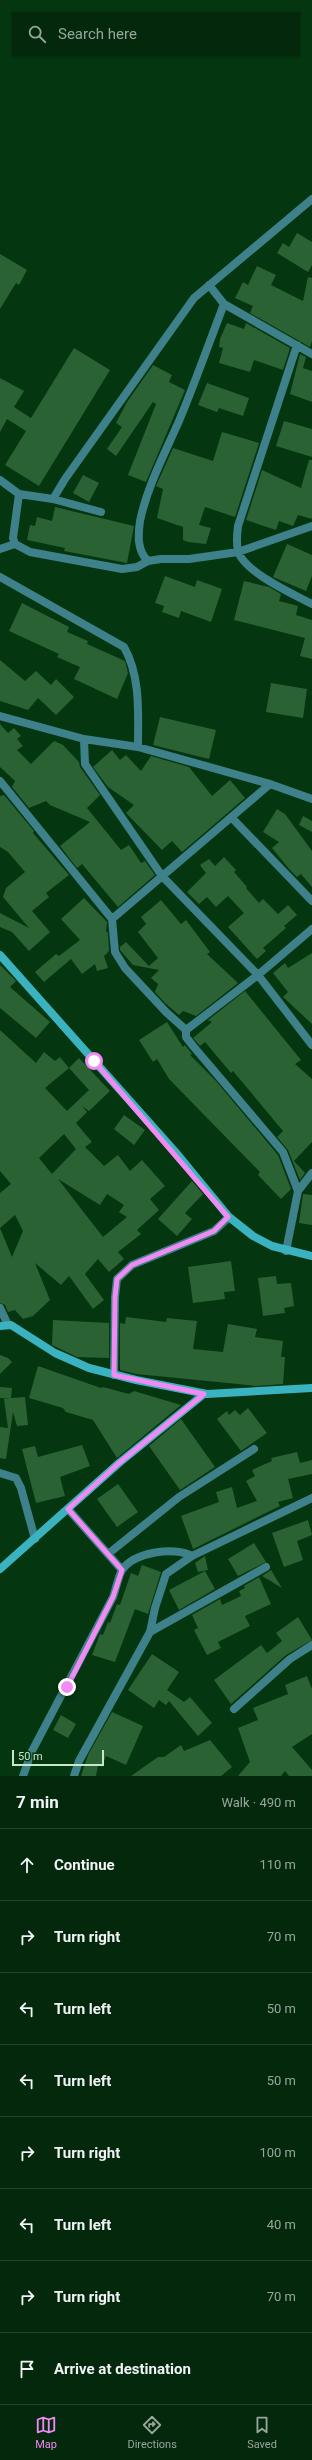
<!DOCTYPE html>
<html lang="en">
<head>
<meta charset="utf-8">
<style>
  body { margin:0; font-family:Roboto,sans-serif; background:#11341a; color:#f1f3f6 }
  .scale { position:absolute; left:12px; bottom:10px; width:92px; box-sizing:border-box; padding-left:4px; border:2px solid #c7e7c9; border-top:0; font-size:11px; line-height:14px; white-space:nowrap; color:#c7e7c9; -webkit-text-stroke:3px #043610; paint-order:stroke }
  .stop { position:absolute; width:12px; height:12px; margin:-9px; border:3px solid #f28af3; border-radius:50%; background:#fff }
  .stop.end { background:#f28af3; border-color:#fff; box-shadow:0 1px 4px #0008 }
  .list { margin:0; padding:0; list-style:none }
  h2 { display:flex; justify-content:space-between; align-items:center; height:52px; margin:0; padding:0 16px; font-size:17px }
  h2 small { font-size:13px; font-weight:400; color:#97a69d }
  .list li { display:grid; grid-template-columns:26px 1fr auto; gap:12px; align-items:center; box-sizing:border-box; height:72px; padding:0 16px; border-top:1px solid #24442d }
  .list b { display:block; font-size:15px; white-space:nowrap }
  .list em { font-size:13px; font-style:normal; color:#97a69d }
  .icon { flex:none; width:22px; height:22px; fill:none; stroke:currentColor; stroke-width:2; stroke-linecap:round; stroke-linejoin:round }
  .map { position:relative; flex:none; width:312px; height:1776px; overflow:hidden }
  .search { position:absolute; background:#03280c; box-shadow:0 1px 3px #0004; left:12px; right:12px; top:12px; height:44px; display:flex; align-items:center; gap:10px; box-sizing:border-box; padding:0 14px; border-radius:0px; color:#97a69d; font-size:15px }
  .sheet { height:628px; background:#03280c }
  nav { display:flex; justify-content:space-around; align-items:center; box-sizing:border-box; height:56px; border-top:1px solid #24442d; background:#03280c; font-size:11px; color:#97a69d }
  nav a { display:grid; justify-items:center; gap:2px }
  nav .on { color:#f28af3 }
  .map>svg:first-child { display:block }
  .building { fill:#2b6234; fill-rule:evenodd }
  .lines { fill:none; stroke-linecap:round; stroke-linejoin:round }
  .street { stroke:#3e818a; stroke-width:8 }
  .secondary { stroke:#3bb2c0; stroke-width:8 }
  .route { stroke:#f28af3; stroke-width:5 }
</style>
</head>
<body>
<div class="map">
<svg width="312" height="1776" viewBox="0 0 312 1776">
  <rect width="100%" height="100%" fill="#043610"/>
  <path class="building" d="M297 233 312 242V265L308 272 277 253 283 243 289 247Z
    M0 254 27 270 19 285 16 283 0 309Z
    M257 266 276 275 271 285 303 301 308 277 312 278V341L310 347 250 313 253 306 235 298 243 282 248 285Z
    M227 323 244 329 246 323 290 348 283 370 254 360 250 372 219 363 223 348 219 347 220 339Z
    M74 348 110 370 39 486 5 465 26 431 7 419 0 432V378L24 391 14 407 31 418Z
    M300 354 306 357 303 368 312 371V402L290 394Z
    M153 365 172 375 169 382 185 390 146 482 128 475 156 404 153 402 116 456 107 449 122 427 116 423 127 402Z
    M207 383 249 398 243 416 219 408 217 412 198 405Z
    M284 421 312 429V457L276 446Z
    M222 432 259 443 235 517 205 507 199 525 211 528 206 544 188 542 183 540V527L157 518 163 489 156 486 173 448 213 461Z
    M309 460H312V519L298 515 293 526 279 521 276 530 246 520 262 470 301 488Z
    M83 475 99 483 89 502 73 493Z
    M55 507 134 526 127 563 64 551 65 548 27 540 30 525 35 526 37 517 52 521Z
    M287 544 312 555V576L306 591 273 577Z
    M165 576 195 587 197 580 222 589 211 622 181 611 179 618 162 612 164 606 155 603Z
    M244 581 269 587 281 594 279 601 298 606 296 615 312 620V659L300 656 305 638 234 620Z
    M22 603 69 627 67 632 88 641 87 644 125 661 128 673 117 699 74 679 80 667 57 657 59 654 9 631Z
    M0 660 25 681 36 671 51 685 56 679 74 697 56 715 38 698 28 710 0 701Z
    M271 683 307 689 303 718 266 712Z
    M160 717 216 730 209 759 153 745Z
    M0 724 8 733 14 728 21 736 17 739 23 746 17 750 31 764 54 741 63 745 79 762 80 767 100 795 87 808 121 850 129 845 141 863 145 861 155 875 118 907 82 864 77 868 60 846 90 822 50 805 46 801 29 808 12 787 15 781 0 767Z
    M112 750 120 760 126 755 141 771 151 756 189 767 212 796 230 780 245 798 182 852 172 841 162 850 126 813 134 805 108 787 93 767Z
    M4 795 34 831 33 833 69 875 46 893 49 897 32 911 50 932 29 951 12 932 0 927V913L29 928 3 897 6 888 25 872 8 852 0 847V796Z
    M277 809 285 814 312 851V887L301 874 297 877 290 870 272 848 279 842 263 832Z
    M303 816 312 821V832L299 825Z
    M224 857 236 870 234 872 247 887 246 888 259 903 263 899 278 914 288 905 297 915 284 926 286 928 263 948 266 951 257 959 228 927 244 913 228 896 216 907 207 897 199 904 187 892 206 873 200 865 209 859 215 866Z
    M84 898 107 922 106 931 108 933 109 951 104 956 108 968 97 971 95 964 82 974 71 959 44 982 35 972 56 954 59 956 80 940 61 919Z
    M161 900 181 924 186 920 210 952 207 954 238 983 196 1016 183 1011 179 1015 165 1003 155 992 158 984 151 978 159 970 133 965 120 950V947L126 942 149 966 158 958 138 932 146 924 141 917Z
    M312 953V1024L283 997 288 992 273 973 285 963 288 968Z
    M0 965 16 981 10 987 50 1022 36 1038 0 1008Z
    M245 991 301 1060 295 1064 312 1079V1142L294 1161 305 1173 300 1180 288 1150 277 1137 283 1131 233 1071 231 1073 205 1042 200 1046 193 1038 212 1022 208 1020Z
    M167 1022 183 1047 185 1045 192 1054 190 1055 216 1081 278 1155 291 1189 281 1199 258 1175 260 1172 169 1079 157 1059 153 1062 139 1040Z
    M0 1030 36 1063 44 1052 55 1061 60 1057 69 1068 79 1058 110 1091 89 1111 82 1106 87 1112 76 1123 92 1142 85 1147 104 1166 118 1155 130 1171 142 1160 165 1186 150 1199 159 1210 137 1230 141 1234 118 1252 124 1259 109 1272 98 1259 85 1274 104 1300 93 1309 69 1276 61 1285 35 1263 50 1300 33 1316 23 1319 15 1310 8 1312 5 1305 0 1303V1193L11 1184 0 1171ZM69 1068 89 1090 67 1111 45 1088ZM64 1134 76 1149 52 1174 39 1158ZM58 1179 100 1205 107 1194 124 1205 119 1212 127 1217 103 1237ZM15 1215 23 1231 12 1257 0 1228Z
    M124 1115 145 1130 134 1145 114 1129Z
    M192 1181 203 1194 185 1213 192 1219 177 1236 158 1219Z
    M303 1194 312 1195V1225L299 1223Z
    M231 1261 235 1291 224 1292 225 1299 193 1303 188 1267Z
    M276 1276 277 1284 291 1283 294 1306 284 1308 285 1313 263 1316 258 1278Z
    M126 1317 166 1322 167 1318 197 1321 193 1349 223 1352 228 1324 257 1329 255 1337 283 1341 281 1357H285L283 1384 257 1386 228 1383 136 1374 120 1370V1323L125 1324Z
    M53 1320 109 1323V1358L77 1357 52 1345Z
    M0 1355 8 1358 12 1362 0 1374Z
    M38 1366 101 1388 103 1387 129 1394 134 1391 181 1405 117 1458 93 1420 66 1412 63 1408 29 1398Z
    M0 1387 12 1388 11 1398 25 1397 28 1425 17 1426 13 1412 6 1459 0 1458V1427L8 1428 4 1399H10L0 1398Z
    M248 1408 267 1433 241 1451 217 1419 227 1411 229 1415 235 1410 240 1415Z
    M181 1419 215 1467 180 1490 149 1446Z
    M82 1445 90 1466 60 1477 65 1496 36 1503 22 1449 35 1446 38 1457Z
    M297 1452 300 1463 312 1460V1474L288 1479 293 1498 278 1502 280 1506 193 1549 181 1516 219 1502 216 1492 232 1487 237 1508 257 1501 246 1481 255 1476 252 1470 272 1461 271 1458Z
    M118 1484 138 1512 117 1527 97 1499Z
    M308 1520 312 1535 297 1541 303 1560 284 1567 272 1533Z
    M254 1543 266 1562 238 1576 228 1559Z
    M205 1556 208 1570 198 1572 195 1563Z
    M142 1565 161 1572 148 1614 135 1609 115 1662 92 1655 100 1634 103 1635 108 1622 110 1623 117 1604 120 1605 131 1573 138 1576Z
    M271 1570 282 1588 262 1576Z
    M205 1571 215 1589 179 1610 169 1590Z
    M259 1577 271 1604 245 1616 250 1626 218 1642 221 1648 207 1655 194 1630 198 1628 192 1615 220 1599 222 1605 241 1596 239 1591 245 1588 244 1586Z
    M298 1617 312 1640 286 1655 231 1704 214 1680 261 1645 267 1653 282 1641 276 1633Z
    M152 1654 179 1672 167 1690 184 1702 190 1697 212 1723 198 1736 169 1701 166 1705 159 1700 154 1708 128 1690Z
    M307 1676 312 1689V1734L292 1747 312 1770V1776H289L285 1771 281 1776H238L250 1762 238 1728 258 1720 253 1708 288 1694 285 1685Z
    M112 1712 143 1726 126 1765 106 1756 102 1767 98 1765 96 1776H81L88 1755Z
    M61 1715 76 1724 68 1738 53 1730Z
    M210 1740 232 1767 221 1776H131L158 1757H164L181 1745 184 1751Z"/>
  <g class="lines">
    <path class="street" d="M209 285 224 304 312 354
      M297 345 238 526C237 534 236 543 238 551 244 572 293 594 312 604
      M0 480 19 494 13 538 15 544 30 552 122 569 137 567 148 561 161 559H189L238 552 312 526
      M19 494 53 499 101 512
      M53 499 65 479 194 298 312 199
      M0 549 15 544
      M148 561C137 551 138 535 140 521 147 487 165 453 179 421 195 383 209 343 224 304
      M0 577 124 647C141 677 138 714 138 747
      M0 716 84 739 138 747 270 784 312 799
      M84 739 85 764 162 876 258 975 312 1045
      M0 781 112 919 115 952 125 968 166 1012 186 1030
      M232 818 312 901
      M112 919 270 784
      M298 1191 312 1173
      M286 1251 298 1191 283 1152 193 1046 186 1037V1030L258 975 312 929
      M0 1308 8 1325
      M114 1375 115 1297 117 1279 132 1265 214 1231 229 1217
      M0 1473 16 1478 21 1488 35 1539
      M68 1509 122 1570
      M108 1554 179 1497 254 1449
      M150 1632 266 1567
      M234 1709 290 1659 312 1645
      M23 1776 32 1751 113 1597C116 1589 118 1577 122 1570 134 1552 175 1546 192 1556
      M74 1776 79 1761 150 1632 155 1608 166 1574 192 1556 312 1498"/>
    <path class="secondary" d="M0 955 178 1155 229 1217 253 1236 272 1246 312 1256
      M0 1326 11 1325 55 1353 89 1368 136 1380 207 1394 312 1388
      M0 1569 119 1463 204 1394"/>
  </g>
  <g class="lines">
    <path class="route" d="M67 1687 113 1597 122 1570 68 1509 119 1463 204 1394 114 1375 115 1297 117 1279 132 1265 214 1231 228 1217 94 1061"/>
  </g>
</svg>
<div class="scale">50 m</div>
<div class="stop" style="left:94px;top:1061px"></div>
<div class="stop end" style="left:67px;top:1687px"></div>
<div class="search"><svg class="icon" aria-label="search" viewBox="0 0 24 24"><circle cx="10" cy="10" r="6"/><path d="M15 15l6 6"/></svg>Search here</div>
</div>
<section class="sheet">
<h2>7 min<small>Walk · 490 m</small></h2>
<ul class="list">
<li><svg class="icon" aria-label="ahead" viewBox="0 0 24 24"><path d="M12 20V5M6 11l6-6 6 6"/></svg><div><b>Continue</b></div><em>110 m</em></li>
<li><svg class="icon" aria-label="right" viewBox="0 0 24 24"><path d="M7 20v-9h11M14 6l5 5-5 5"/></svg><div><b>Turn right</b></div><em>70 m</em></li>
<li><svg class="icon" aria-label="left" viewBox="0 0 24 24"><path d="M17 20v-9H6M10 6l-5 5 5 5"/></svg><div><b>Turn left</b></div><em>50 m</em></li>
<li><svg class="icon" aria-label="left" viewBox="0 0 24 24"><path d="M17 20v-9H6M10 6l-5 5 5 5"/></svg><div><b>Turn left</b></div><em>50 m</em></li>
<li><svg class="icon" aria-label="right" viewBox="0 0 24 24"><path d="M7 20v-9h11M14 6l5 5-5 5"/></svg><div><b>Turn right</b></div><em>100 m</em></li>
<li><svg class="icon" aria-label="left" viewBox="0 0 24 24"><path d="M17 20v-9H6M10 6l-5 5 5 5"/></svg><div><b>Turn left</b></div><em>40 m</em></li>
<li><svg class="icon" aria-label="right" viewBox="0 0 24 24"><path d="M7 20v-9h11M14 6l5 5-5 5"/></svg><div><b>Turn right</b></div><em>70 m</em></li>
<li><svg class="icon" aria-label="arrive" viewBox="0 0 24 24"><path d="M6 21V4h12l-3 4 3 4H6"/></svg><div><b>Arrive at destination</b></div></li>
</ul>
</section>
<nav>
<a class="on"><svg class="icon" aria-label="map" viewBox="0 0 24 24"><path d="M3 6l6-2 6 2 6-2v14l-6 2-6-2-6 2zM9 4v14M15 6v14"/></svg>Map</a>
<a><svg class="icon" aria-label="directions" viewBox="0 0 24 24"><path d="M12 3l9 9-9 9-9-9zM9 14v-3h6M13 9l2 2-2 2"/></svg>Directions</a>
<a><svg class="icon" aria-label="saved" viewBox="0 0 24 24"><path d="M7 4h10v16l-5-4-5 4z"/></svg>Saved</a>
</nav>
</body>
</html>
